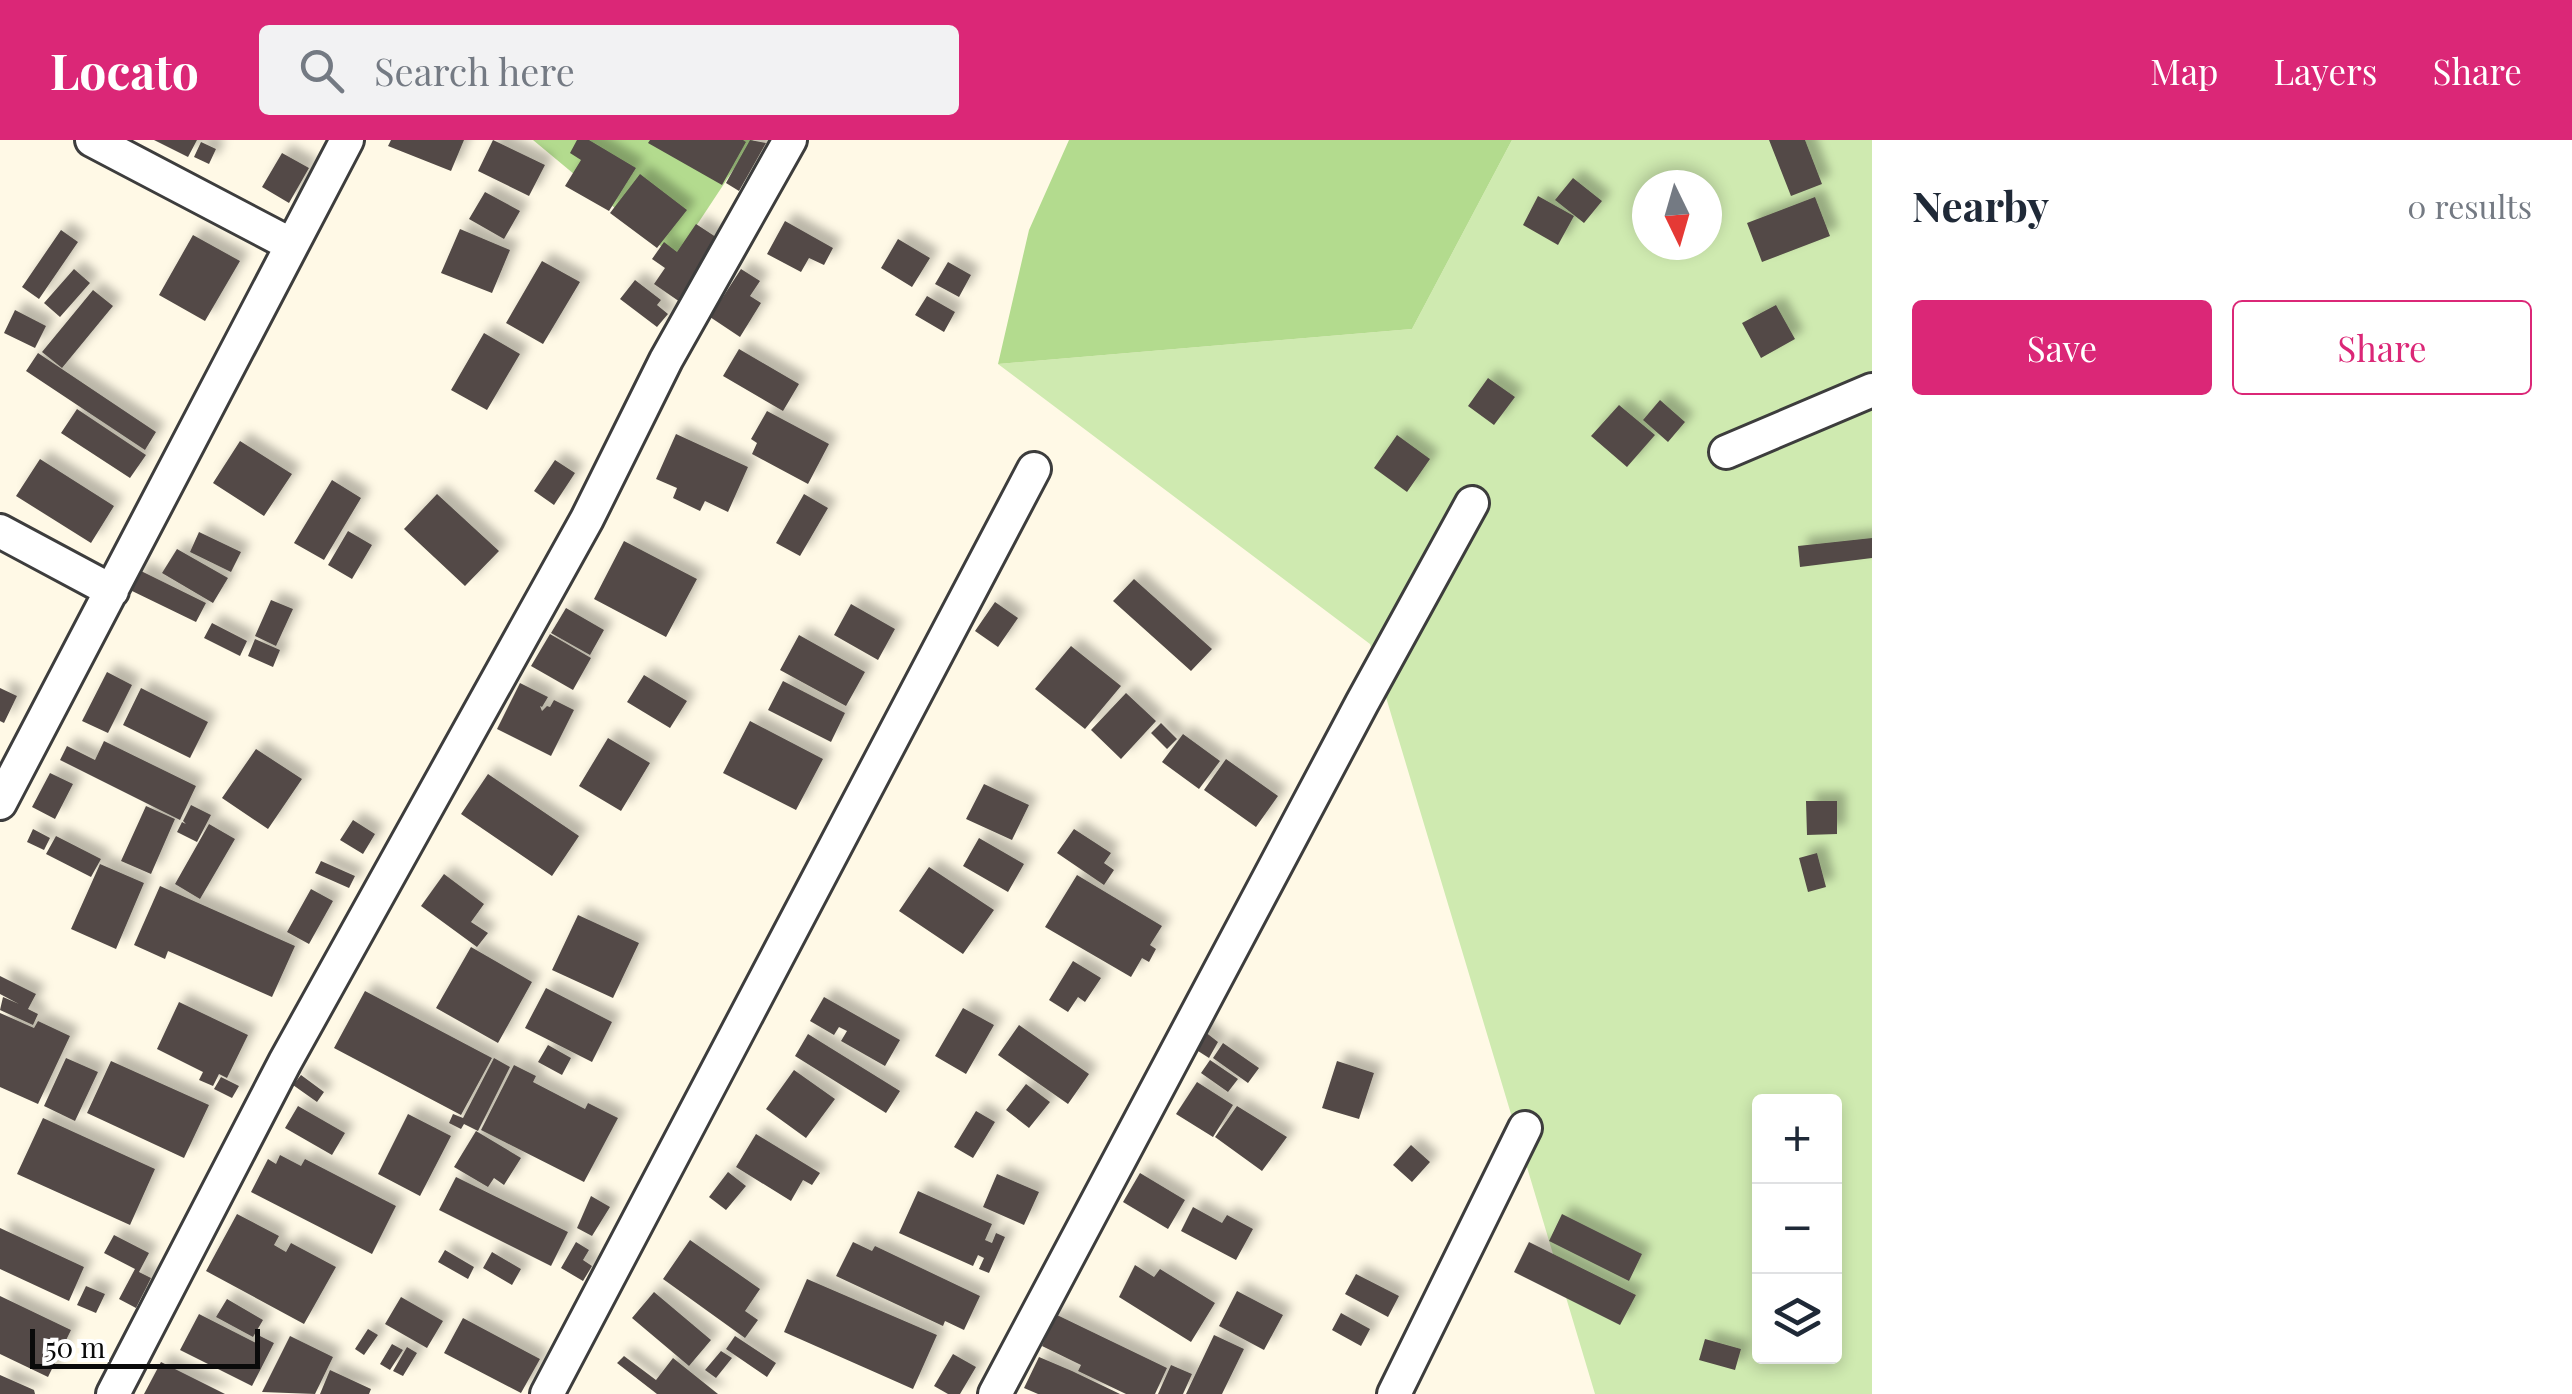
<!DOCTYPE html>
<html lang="en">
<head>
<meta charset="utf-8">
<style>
  body { margin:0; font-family:"Playfair Display",serif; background:#f2f2f3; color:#1f2937 }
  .controls { position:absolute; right:30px; bottom:30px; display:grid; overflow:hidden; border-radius:10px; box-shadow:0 5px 15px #0003 }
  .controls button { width:90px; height:90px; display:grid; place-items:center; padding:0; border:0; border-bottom:2px solid #e0e1e3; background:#fff; color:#1f2937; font:50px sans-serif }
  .compass { position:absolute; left:1632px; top:30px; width:90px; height:90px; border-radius:50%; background:#fff; box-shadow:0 5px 15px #0003; rotate:175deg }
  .scale { position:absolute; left:30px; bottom:25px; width:230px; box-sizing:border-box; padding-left:10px; border:5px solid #0a0a0a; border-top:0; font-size:28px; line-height:35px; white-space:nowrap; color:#0a0a0a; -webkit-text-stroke:8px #fff; paint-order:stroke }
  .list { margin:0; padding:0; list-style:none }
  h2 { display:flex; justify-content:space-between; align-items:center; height:130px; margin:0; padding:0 40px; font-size:42px }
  h2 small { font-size:32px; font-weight:400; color:#747a83 }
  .actions { display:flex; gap:20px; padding:30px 40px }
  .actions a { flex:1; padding:22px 0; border:2px solid #db2777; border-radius:10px; text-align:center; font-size:35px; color:#db2777 }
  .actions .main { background:#db2777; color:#fff }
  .icon { flex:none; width:55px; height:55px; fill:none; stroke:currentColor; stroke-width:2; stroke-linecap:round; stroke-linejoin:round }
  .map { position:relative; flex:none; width:1872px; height:1254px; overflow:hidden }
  header { display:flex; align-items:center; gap:60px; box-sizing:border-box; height:140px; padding:0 50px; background:#db2777; color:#fff }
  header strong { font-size:48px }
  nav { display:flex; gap:55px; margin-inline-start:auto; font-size:35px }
  .search { width:700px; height:90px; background:#f2f2f3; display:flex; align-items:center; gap:25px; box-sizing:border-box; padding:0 35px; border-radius:10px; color:#747a83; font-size:38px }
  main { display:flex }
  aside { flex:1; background:#fff }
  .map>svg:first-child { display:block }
  .green { fill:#cfeab0; fill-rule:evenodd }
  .forest { fill:#b3db8e }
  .building { fill:#524a46; filter:url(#shadow) }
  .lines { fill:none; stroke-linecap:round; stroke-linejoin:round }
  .minor-casing { stroke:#3d3d3d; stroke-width:38 }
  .minor { stroke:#fff; stroke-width:32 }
</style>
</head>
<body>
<header>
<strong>Locato</strong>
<div class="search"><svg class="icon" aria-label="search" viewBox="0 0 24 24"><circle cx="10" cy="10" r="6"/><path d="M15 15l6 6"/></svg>Search here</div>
<nav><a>Map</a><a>Layers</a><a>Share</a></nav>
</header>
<main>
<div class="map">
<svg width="1872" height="1254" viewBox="0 0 1872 1254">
  <defs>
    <filter id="shadow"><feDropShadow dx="9" dy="-9" stdDeviation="5" flood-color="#0004"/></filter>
  </defs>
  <rect width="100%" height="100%" fill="#fff9e6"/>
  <path class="green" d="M1512 0H1872V1254H1595L1370 504 998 224 1412 189ZM1647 45H1707V105H1647ZM1760 962H1834V1216H1760Z"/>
  <path class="forest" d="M533 0H753L675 118Z
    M1069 0H1512L1412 189 998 224 1029 90Z"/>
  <path class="building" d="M154 0H197L188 17Z
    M391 0H464L451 31 388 6Z
    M493 0 545 25 529 56 478 31Z
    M577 0H589L636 28 609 71 565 46 581 20 570 13Z
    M650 0H743L746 2 722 45 648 3Z
    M750 0 766 3 739 51 726 43Z
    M1769 0H1805L1822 44 1791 56Z
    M201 2 216 9 209 24 194 17Z
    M282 13 309 28 289 63 262 47Z
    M640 34 687 70 657 108 610 73Z
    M1573 38 1602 61 1584 83 1555 60Z
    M485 52 520 71 504 99 469 79Z
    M1538 56 1574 76 1558 105 1523 85Z
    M1815 57 1830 96 1762 122 1747 83Z
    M785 81 833 108 824 125 809 118 801 132 767 114Z
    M696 84 722 101 680 162 654 144 665 128 652 119 664 102 677 112Z
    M460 89 510 110 492 153 441 133Z
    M61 90 78 102 39 159 22 147Z
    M193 95 240 121 205 181 159 155Z
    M898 99 930 118 912 147 881 128Z
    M542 121 580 142 543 204 506 183Z
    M948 122 971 135 959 157 935 144Z
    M74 129 90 143 60 177 44 163Z
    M741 129 760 141 750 156 761 163 740 197 710 177Z
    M635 140 661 160 657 165 668 174 657 187 620 159Z
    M93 150 113 166 62 228 42 212Z
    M927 156 955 172 944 192 915 175Z
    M1776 165 1795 199 1761 218 1742 183Z
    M15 170 46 186 35 208 4 193Z
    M484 193 520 214 487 270 451 250Z
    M739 209 799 244 783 271 723 236Z
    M38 213 156 292 145 310 26 231Z
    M1488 238 1515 257 1494 285 1468 266Z
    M1660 260 1685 282 1668 302 1643 280Z
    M1619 265 1655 295 1627 327 1591 296Z
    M77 269 146 315 130 338 61 293Z
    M767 271 829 304 808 344 752 314 757 303 751 299Z
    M676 294 748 327 728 372 705 361 700 371 673 358 677 348 656 339Z
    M1397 295 1430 319 1407 352 1374 328Z
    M240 301 292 334 264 376 213 343Z
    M40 319 114 366 91 403 16 356Z
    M555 320 575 333 554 365 534 351Z
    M332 340 361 358 324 420 294 403Z
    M437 354 499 411 465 446 404 389Z
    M804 354 828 368 800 416 776 403Z
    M348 391 372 405 352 439 328 425Z
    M199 392 241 412 231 432 190 412Z
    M1872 398V418L1800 427 1798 406Z
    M624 401 697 439 666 497 594 459Z
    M177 409 228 438 213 463 162 433Z
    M139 430 206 463 196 482 130 450Z
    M1134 439 1212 509 1191 531 1113 461Z
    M271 460 293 469 276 506 255 496Z
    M995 462 1018 478 998 507 975 491Z
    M851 464 895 489 878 520 834 495Z
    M566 468 604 490 590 515 551 493Z
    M212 483 247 501 240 516 204 498Z
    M550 494 591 518 573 550 531 526Z
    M799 495 865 532 846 566 780 530Z
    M255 499 280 510 273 527 248 516Z
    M1071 506 1121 546 1085 589 1035 549Z
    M107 532 132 545 108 593 82 581Z
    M644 535 687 561 670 588 627 562Z
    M783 541 845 573 831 602 768 570Z
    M520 543 548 557 542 567 540 566 542 571 547 566 550 567 554 560 574 570 551 616 497 589Z
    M0 548 17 556 4 583 0 581Z
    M141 548 208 582 190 618 123 585Z
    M1126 553 1156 581 1121 619 1091 590Z
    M750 581 823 619 796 670 723 633Z
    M1161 583 1177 599 1167 609 1151 593Z
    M1183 594 1220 621 1199 649 1162 622Z
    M608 598 650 623 621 671 579 646Z
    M104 601 196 646 180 680 60 620 67 606 95 620Z
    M256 609 302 639 268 689 222 658Z
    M1226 619 1278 656 1256 687 1204 650Z
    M50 633 73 644 55 679 32 667Z
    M488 634 579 696 552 736 461 674Z
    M984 644 1029 665 1012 700 966 679Z
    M1806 661H1837V694L1807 695Z
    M191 665 211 675 197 702 177 692 182 682 186 684 183 681Z
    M146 666 175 679 151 734 121 721Z
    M353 680 375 694 363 714 340 700Z
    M209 684 235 699 200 759 175 744Z
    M33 689 50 698 44 710 27 702Z
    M1074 689 1111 713 1104 723 1114 730 1104 745 1057 713Z
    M56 696 101 719 91 737 46 714Z
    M979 698 1024 724 1008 752 963 726Z
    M1817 713 1826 747 1808 752 1799 718Z
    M321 721 355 736 349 748 315 733Z
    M100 724 144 743 116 809 71 789Z
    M929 727 994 770 963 814 899 771Z
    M444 734 484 764 471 782 488 793 477 807 421 766Z
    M1077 735 1162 786 1150 805 1156 809 1149 822 1142 818 1131 837 1045 787Z
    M160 746 295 806 272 857 168 811 165 819 134 805Z
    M311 749 333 761 309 804 287 792Z
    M578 775 639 803 613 858 552 830Z
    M471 807 532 842 498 903 436 868Z
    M1073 821 1101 838 1085 862 1078 857 1068 872 1049 860Z
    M0 836 36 854 28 869 38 874 33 885 0 870 3 857 19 864 0 854Z
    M546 848 612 882 592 922 525 888Z
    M365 851 492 918 461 975 334 908Z
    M824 857 900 900 885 926 841 901 847 891 839 887 834 895 810 881Z
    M179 862 248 895 227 938 219 934 213 946 199 940 203 932 157 909Z
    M963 868 994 885 966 934 935 916Z
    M0 873 34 888 38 881 70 896 38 964 0 947Z
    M1195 884 1218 902 1209 918 1184 902Z
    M1019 885 1089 934 1068 964 998 915Z
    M808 894 900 951 886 973 795 916Z
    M1223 903 1259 928 1248 943 1213 918Z
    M548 905 571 918 562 935 538 922Z
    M66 918 98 932 75 981 44 966Z
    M494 918 510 927 478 991 464 984 461 989 449 983 453 974 463 978Z
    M1210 920 1238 939 1228 952 1201 933Z
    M111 921 209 965 184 1018 87 973Z
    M1337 921 1374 933 1359 979 1322 968Z
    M514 925 536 936 533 942 585 969 588 963 618 978 584 1042 481 990Z
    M794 930 835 959 806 998 766 969Z
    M301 935 324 952 317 962 293 945Z
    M221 937 239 946 232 958 214 949Z
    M1197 942 1233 965 1213 997 1176 974Z
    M1026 944 1050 962 1029 988 1006 970Z
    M298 966 345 993 332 1015 285 988Z
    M1237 966 1287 997 1262 1031 1215 997Z
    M976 971 995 982 973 1018 954 1007Z
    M408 974 451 996 420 1056 378 1034Z
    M43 978 155 1029 130 1085 17 1034Z
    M476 991 521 1018 504 1045 494 1038 488 1047 454 1027Z
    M756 994 820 1033 812 1045 803 1040 791 1061 736 1027Z
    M1411 1005 1430 1022 1412 1042 1393 1025Z
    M280 1015 301 1026 305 1019 396 1066 372 1114 251 1052 268 1019 276 1024Z
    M728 1032 746 1046 726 1070 709 1057Z
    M1140 1033 1185 1060 1168 1089 1123 1062Z
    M997 1034 1039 1052 1024 1085 983 1067Z
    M456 1037 568 1092 551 1126 439 1070Z
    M918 1051 992 1084 985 1100 992 1103 996 1093 1005 1097 989 1133 979 1129 984 1118 978 1115 973 1126 899 1093Z
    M591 1056 610 1067 592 1096 577 1088Z
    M1193 1067 1222 1083 1227 1075 1253 1089 1236 1120 1181 1091Z
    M237 1074 279 1096 274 1105 286 1112 291 1103 336 1127 304 1184 206 1131Z
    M1562 1074 1642 1114 1629 1141 1549 1101Z
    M0 1088 84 1127 69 1161 0 1129Z
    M114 1095 149 1113 139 1132 151 1138 136 1168 119 1159 135 1129 104 1113Z
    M690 1100 760 1149 745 1171 758 1180 745 1198 663 1139Z
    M576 1102 589 1110 583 1120 592 1126 583 1141 561 1128Z
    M853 1102 872 1111 875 1106 980 1156 964 1190 945 1181 943 1186 836 1136Z
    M1529 1102 1636 1155 1620 1185 1514 1132Z
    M445 1110 474 1127 468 1139 438 1122Z
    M492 1112 521 1129 512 1145 483 1128Z
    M1135 1125 1154 1137 1160 1129 1215 1163 1191 1202 1119 1157Z
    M1356 1134 1399 1156 1388 1177 1345 1154Z
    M807 1139 937 1195 913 1249 784 1192Z
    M86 1146 105 1154 96 1173 77 1165Z
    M1237 1151 1283 1175 1264 1210 1219 1186Z
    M654 1152 711 1200 689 1226 632 1178Z
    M0 1156 71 1190 48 1237 0 1214Z
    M401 1157 443 1181 427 1208 385 1184Z
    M227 1159 263 1180 253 1197 216 1177Z
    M1341 1173 1370 1189 1361 1206 1332 1190Z
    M199 1174 256 1203 260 1196 274 1203 252 1246 180 1210Z
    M1057 1175 1167 1228 1155 1254H1126L1078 1231 1081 1225 1042 1206 1047 1195 1039 1191 1046 1178 1054 1182Z
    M463 1178 540 1219 521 1253 444 1213Z
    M368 1189 378 1195 364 1215 355 1209Z
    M1214 1195 1244 1209 1222 1254H1186Z
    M290 1196 333 1217 315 1254 262 1252Z
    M735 1196 776 1223 767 1237 726 1209Z
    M1705 1199 1741 1209 1735 1230 1699 1220Z
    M392 1204 403 1210 390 1230 380 1224Z
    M407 1207 417 1213 403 1236 393 1231Z
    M721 1211 732 1218 716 1238 705 1230Z
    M953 1214 976 1227 960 1254H948L934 1246Z
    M624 1216 656 1240 673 1218 718 1254H657L617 1223Z
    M1039 1217 1072 1231 1120 1254H1038L1024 1248Z
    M161 1222 225 1254H144Z
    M1171 1225 1192 1234 1183 1254H1158Z
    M330 1230 371 1249 369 1254H320Z
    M0 1235 34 1250 35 1254H0Z"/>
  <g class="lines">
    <g class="minor-casing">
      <path id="minor" d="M92 0 290 104
        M1726 312 1872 250
        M0 391 112 451
        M0 663 347 0
        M113 1254 285 922 587 379 666 220 790 0
        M547 1254 1034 329
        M995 1254 1362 563 1472 363
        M1394 1254 1525 988"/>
    </g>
    <use href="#minor" class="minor"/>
  </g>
</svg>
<div class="controls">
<button>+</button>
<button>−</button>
<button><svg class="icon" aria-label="layers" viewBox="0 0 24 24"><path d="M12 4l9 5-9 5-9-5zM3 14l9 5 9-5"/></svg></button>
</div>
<svg class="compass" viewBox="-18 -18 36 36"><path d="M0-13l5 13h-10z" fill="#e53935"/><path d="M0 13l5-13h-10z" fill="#747a83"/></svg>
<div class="scale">50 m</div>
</div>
<aside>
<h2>Nearby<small>0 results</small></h2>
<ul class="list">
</ul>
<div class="actions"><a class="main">Save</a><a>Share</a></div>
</aside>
</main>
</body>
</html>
